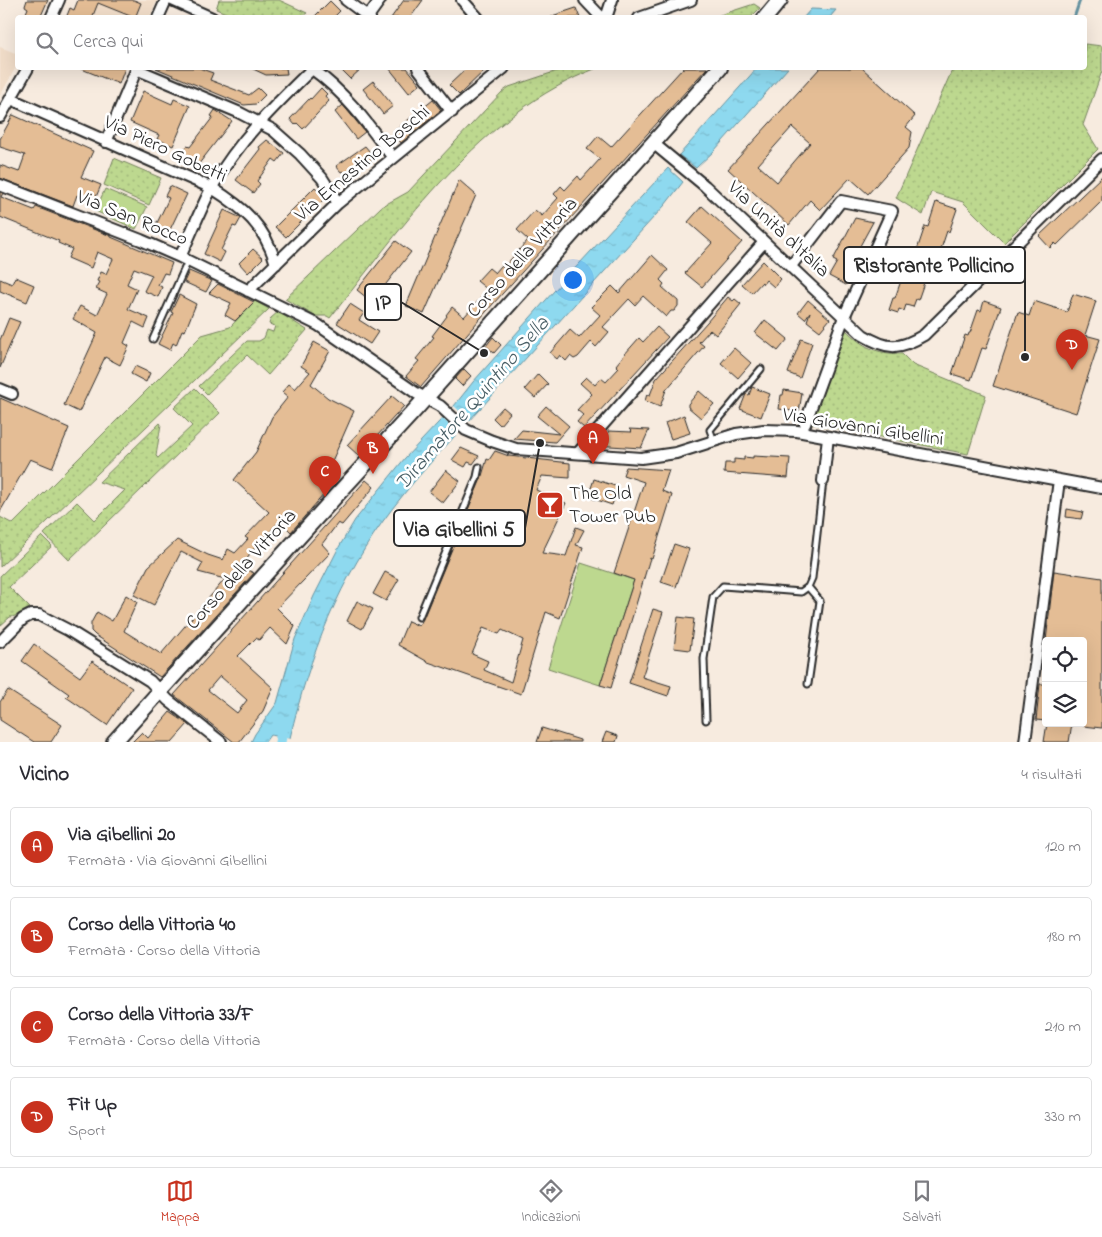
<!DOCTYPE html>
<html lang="it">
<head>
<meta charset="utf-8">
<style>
  body { margin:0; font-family:"Indie Flower",sans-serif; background:#f7f7f7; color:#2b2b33 }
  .controls { position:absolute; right:15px; bottom:15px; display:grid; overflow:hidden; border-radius:5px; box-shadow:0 5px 20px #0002 }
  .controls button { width:45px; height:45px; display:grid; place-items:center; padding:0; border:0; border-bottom:1px solid #e1e1e2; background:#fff; color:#2b2b33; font:25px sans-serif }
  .you { position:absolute; left:572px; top:279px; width:18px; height:18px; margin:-12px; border:4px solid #fff; border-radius:50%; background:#1a73e8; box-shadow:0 0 0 8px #1a73e833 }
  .badge { display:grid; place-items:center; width:32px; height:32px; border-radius:50%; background:#c8321e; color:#fff; font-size:16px; font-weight:700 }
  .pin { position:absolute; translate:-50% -41px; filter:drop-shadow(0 1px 2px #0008) }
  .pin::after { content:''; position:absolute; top:26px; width:18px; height:15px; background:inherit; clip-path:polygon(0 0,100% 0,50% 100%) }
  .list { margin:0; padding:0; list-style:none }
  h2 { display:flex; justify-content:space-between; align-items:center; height:65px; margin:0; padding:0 20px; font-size:21px }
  h2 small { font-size:16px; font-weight:400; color:#7c7c81 }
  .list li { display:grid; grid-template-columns:32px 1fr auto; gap:15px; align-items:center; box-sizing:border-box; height:80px; margin:0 10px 10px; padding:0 10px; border:1px solid #e1e1e2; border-radius:5px }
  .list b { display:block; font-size:19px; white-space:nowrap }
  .list p { margin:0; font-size:16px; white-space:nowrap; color:#7c7c81 }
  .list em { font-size:16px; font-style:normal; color:#7c7c81 }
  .icon { flex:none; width:28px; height:28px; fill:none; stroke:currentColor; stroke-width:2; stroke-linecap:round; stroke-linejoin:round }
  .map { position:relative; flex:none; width:1102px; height:742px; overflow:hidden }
  .search { position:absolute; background:#fff; box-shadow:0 5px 20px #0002; left:15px; right:15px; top:15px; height:55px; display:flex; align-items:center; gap:12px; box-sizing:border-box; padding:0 18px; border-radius:5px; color:#7c7c81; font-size:19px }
  .sheet { height:425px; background:#fff }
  nav { display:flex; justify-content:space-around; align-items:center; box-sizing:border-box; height:70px; border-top:1px solid #e1e1e2; background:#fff; font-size:14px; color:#7c7c81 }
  nav a { display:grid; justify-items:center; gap:2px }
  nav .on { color:#c8321e }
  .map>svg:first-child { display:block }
  .built { fill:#f1ddc9 }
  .grass { fill:url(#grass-dots); stroke:#74825d }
  .pitch { fill:#bdd88f; stroke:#74825d }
  .water { fill:url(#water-ripples); stroke:#6693a1 }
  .pier { fill:#f7ebdf }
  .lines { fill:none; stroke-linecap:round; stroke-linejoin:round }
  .stream { stroke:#6693a1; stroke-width:3 }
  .canal { stroke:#8ed9ef; stroke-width:11 }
  .building { fill:#e4bd95; stroke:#2b2b2b; fill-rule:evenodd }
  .service-casing { stroke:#2b2b2b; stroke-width:9 }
  .minor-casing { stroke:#2b2b2b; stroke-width:14 }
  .secondary-casing { stroke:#2b2b2b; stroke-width:18 }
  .service { stroke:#fff; stroke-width:5 }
  .minor { stroke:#fff; stroke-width:10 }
  .secondary { stroke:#fff; stroke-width:14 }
  .labels { text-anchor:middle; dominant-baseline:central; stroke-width:5; stroke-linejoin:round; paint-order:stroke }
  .street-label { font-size:20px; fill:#2b2b2b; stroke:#fff }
  .poi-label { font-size:20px; fill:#2b2b2b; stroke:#fff; text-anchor:start }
  .water-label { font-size:21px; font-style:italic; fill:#495f66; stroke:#fff }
  .leader { fill:none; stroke:#2b2b2b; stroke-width:2 }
  .callout-dot { fill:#2b2b2b; stroke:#fff; stroke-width:2 }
  .callout { fill:#fff; stroke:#2b2b2b; stroke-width:2 }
  .callout-label { font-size:21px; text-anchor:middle; font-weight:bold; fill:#2b2b2b }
</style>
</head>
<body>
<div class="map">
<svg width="1102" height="742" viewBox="0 0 1102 742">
  <defs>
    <pattern id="grass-dots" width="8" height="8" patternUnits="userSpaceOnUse" patternTransform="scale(1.25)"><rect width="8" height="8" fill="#bdd88f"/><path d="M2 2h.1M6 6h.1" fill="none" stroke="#a3ba7c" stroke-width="1.8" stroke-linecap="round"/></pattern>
    <pattern id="water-ripples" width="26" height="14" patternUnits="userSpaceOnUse" patternTransform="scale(1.25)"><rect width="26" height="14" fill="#8ed9ef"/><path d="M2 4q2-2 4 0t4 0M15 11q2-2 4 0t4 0" fill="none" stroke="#7bbacd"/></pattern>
  </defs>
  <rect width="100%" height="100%" fill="#f7ebdf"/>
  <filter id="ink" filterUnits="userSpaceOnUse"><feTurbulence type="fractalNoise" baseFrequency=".02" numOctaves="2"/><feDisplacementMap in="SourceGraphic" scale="10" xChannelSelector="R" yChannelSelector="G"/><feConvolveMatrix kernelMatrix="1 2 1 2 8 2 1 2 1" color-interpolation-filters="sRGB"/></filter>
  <g filter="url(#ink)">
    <path class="built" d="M78 0H157L150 17 66 18 70 8 74 10Z
      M0 47 18 54 17 65 0 96Z"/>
    <path class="grass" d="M219 0H279L307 13 301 17H236L216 9Z
      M754 4 760 8 751 17H714Z
      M1085 44 1102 46V71L1083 125 1098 149 1004 243 963 202 931 192 923 215 896 198 953 68H1084Z
      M566 68H597C480 113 405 224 330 318L327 316H315L285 299 381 207 408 192 502 92 509 87Z
      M114 158 161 178 149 205 104 185Z
      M255 301 269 309 0 567V517L13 524 202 335 230 327Z
      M278 312 307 330 268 375 247 355 207 394 199 386 247 341H259L264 338 267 330 273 332 275 326 269 324 271 318Z
      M845 329C864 348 875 353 902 354L913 365 986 395 968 454 808 423Z
      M195 388 220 413 69 560 44 534 77 502 95 520 125 490 99 482 160 423 161 424 156 456 158 458 192 426 174 408Z
      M42 536 52 546 9 587 30 608C23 610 17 617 10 617L0 626V576Z"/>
    <path class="pitch" d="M105 189 147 207 136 229 95 211Z
      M581 563 634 580 600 685 548 668Z"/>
    <path class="water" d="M811 9 836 10 830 17 803 18Z
      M757 68H788L714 151 696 168 679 155Z
      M668 168 683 182 665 205C610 265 555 326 500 387 464 427 425 466 392 509 340 577 309 656 290 738L270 735 265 742H251L255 734 277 703 295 639 314 596 339 547 355 520 405 458 454 406 473 382 554 291Z"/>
    <path class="pier" d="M454 406 470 421 458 433 442 418Z"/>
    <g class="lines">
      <path class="stream" d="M1074 18 1080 0"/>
      <path class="canal" d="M280 742 284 722"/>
    </g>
    <path class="building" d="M27 0H48L40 18H24L28 8 25 6Z
      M78 0H134L141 3 135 18 98 3 92 18H66L70 8 74 10Z
      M404 0H423L410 18H391Z
      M330 1 340 11 333 18H313Z
      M576 8 580 18H552V16Z
      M79 68H125L119 84Z
      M156 68H199L213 73 210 80 249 95 258 88 265 95 256 104 244 105Z
      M251 68H286L287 74 266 75Z
      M339 68H362L350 79Z
      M389 68H407L420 84 409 93Z
      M467 68H487L459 95 449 85Z
      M683 68H707L493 304 421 387 406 376 419 361 416 359 434 337 432 336 447 316 446 315 452 307 464 317 488 290 477 281 489 268 495 273 501 266 503 268 528 240 517 230 535 210 542 216 558 198 554 194 561 186 565 190 578 176 581 180 600 159 587 149 598 136 611 147Z
      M820 68H862L915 116 906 127 912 132 909 148 868 194 850 178 820 210 810 200 789 225 728 169ZM792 127 810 143 777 182 758 165Z
      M373 81 393 106 383 114 363 89Z
      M321 88 327 94 325 96 329 101 303 129 297 123 295 125 290 119 310 98 311 99Z
      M143 91 172 104 174 99 190 106 173 146 157 139 159 135 130 122Z
      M433 100 441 110 401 143 393 132Z
      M343 105 365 132 356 139 335 112Z
      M215 110 232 121 198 165 182 153 187 146 190 147 213 117 211 116Z
      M13 115 93 151 81 177 101 185 94 202 77 195 73 206 0 178V165L19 172 25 155 0 147V139Z
      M267 140 284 153 277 162 273 159 257 181 260 184 253 193 236 180 260 149 259 147Z
      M365 146 370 152 368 154 372 160 347 177 343 171 341 172 336 166Z
      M1102 176V201L1057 245 1055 243 1050 248 1039 236Z
      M459 180 476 195 424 314 406 306Z
      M170 186 187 194 166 238 150 230 154 221 157 223 169 198 165 196Z
      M315 187 325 198 286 237 275 227Z
      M0 192 3 193 1 197 34 210 36 207 111 236V237L172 263 168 274 164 273 158 285 162 287 158 297 144 291 152 275 134 268 127 284 137 289 128 309 149 318 145 328 133 322 124 343 129 346 120 365 105 357 79 412 64 405 97 333 73 319 80 306 97 315 107 294 96 289 100 282 97 281 101 272 106 274 113 259 97 252 91 268 68 258 72 249 58 243 59 241 0 217Z
      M936 202 957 209 949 232 947 231 939 255 936 254 928 277H926L918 300 916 299 913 307 906 305 904 311 899 309 898 313 889 310 893 298H895L904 272H907L915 249 917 250 925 226 928 227Z
      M702 206 742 242 702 287 685 273 712 243 688 222Z
      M224 210 241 218 236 227 233 226 221 250 225 252 220 262 204 254Z
      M855 218 873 222 848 268 853 270 846 285 829 276 837 262 833 260Z
      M396 241 411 252 372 302 357 290Z
      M253 249 263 258 248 273 239 263Z
      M652 255 668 270 660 280 664 284 662 287 678 301V306L674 311H671L666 317 643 296 635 305 629 299 603 327 609 332 596 347 591 342 578 357 574 359 570 356 566 361 560 355 557 359 550 353 570 330 579 338 600 315 591 307 612 286 619 293Z
      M763 261 781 279 774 287 766 280 763 284 762 282 752 293 742 284Z
      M189 271 212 281 206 292 184 282Z
      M15 277 34 285 27 302 0 291V279L12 284Z
      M218 284 254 302 235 321 225 315 231 303 209 293Z
      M1073 294 1096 301 1085 335 1100 339 1076 413 993 386 1018 312 1029 316 1034 301 1067 312Z
      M179 295 196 304 185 331 182 330 176 345 173 343 170 350 158 344 173 313 171 312Z
      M728 297 733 301 735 299 741 304 716 335 710 330 699 342 704 346 666 390 660 407 645 401 647 394 650 395 656 379 707 322Z
      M808 300 830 319 820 331 807 321 810 312 805 319 798 313Z
      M984 301 1001 307 986 349 982 348 971 380 952 374 965 335 968 336 969 333H970L978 310 981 311Z
      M350 304 364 313 359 320 378 332 370 344 337 323Z
      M9 318 20 322 0 368V340Z
      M765 320 788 339 778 351 755 333Z
      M657 327 668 337 584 428 577 422 583 415 577 410 592 394 580 383 586 377 595 385 601 378 606 382 619 368 616 365 624 355 639 338 643 342Z
      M493 337 501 345 494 353 486 346Z
      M801 339 812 343 800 378 788 373Z
      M314 342 330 351 311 384 328 398 354 411 329 468 339 477 291 532 280 521 250 553 243 568 254 573 160 677 95 635 91 631V623L97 612 112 621 126 595 137 602 124 631 161 654 225 579 198 572 203 563 181 552 154 605 134 595 148 567 177 540 208 555 223 560 228 549 235 553 248 539 245 537 269 512 234 480 256 452 272 417 288 397 282 392 289 384 295 389 310 372 301 366Z
      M734 348 751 363 738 378 721 363Z
      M135 366 150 373 146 382 131 374Z
      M464 369 471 376 462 386 455 379Z
      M538 374 548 384 535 398 525 389Z
      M752 387 770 394 761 417 740 409 746 394 749 395Z
      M784 390 802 393 799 412 779 409 781 395H783Z
      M699 391 714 404 701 418 688 407V404Z
      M392 396 404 406 359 456 347 445Z
      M0 398 69 428 52 468 30 459 0 512Z
      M546 406 569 426 555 442 514 439 522 430 559 434 537 416Z
      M503 407 510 413 500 425 493 418Z
      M684 415 690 433 671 439 665 423Z
      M629 429 649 430 641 448 595 445 603 436H608V431L632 432Z
      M461 448 479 456 473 464 468 462 465 467 452 460Z
      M495 451 509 456 570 463V478L542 476 536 490 566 503 542 553 566 556 576 527 584 530 576 545 583 547 560 618 546 612 521 694 428 662 398 645 408 621 419 626 423 619 461 527 487 538 488 537 464 519 481 479 487 459 489 460ZM483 628 499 634 502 630 523 640 511 682 484 670 488 661 472 654Z
      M753 456 790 458 788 478 724 473 725 463H734V459L744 460V457L753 458Z
      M626 467 669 470 662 491 672 495 652 559 650 558 611 688 600 685 634 580 614 573 644 482 623 475Z
      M446 470 460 481 443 503 429 492Z
      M594 479 618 487 612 505 588 497Z
      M366 480 374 487 342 525 338 523 322 544 330 553 277 608 295 626 287 644 270 628 259 640 256 638 238 656 273 688 263 711 239 742H234L174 695ZM220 676 247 700 237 713 208 690Z
      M1067 509 1083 512 1081 519 1066 517Z
      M416 510 432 516 420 544 405 538Z
      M674 544 689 549 676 587 661 582Z
      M1054 571 1102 578V728L1083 726V641H1046Z
      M385 572 399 579 386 601 373 594Z
      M357 601 373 609 362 629 347 621Z
      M653 609 663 612 642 677 671 686 668 696 629 683Z
      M678 617 694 619 690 650 674 648Z
      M34 644 80 677 92 661 132 688 107 725 66 697 69 694 22 661Z
      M1040 684H1046V721L1036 720Z
      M8 690 62 725 51 742H34L0 720V702Z
      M170 712 188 724 172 742H132L142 732 148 738Z
      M1047 723H1072L1069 742H1044Z
      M542 728 580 740V742H537Z
      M606 732 618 736 616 742H602Z"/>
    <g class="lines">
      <g class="service-casing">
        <path id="service" d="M153 339 188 261
          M714 441 710 430 761 369
          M808 587 820 601 808 684
          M419 617 477 477 479 467
          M706 720 704 659 713 597 723 586 801 592 808 587 812 578 823 481"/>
      </g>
      <g class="minor-casing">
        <path id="minor" d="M172 0 212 18
          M346 0 370 18
          M462 0 478 18
          M585 0 602 18
          M51 18 59 0
          M158 18 166 0
          M367 18 380 0
          M606 18 612 0
          M639 18 691 0
          M311 68C346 93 368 124 393 158
          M418 68 452 112
          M136 69 238 112 273 130 300 154 322 178 338 203
          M11 99 212 188C244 208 265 226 276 264
          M0 117 28 68
          M106 142 137 68
          M653 143 705 186 863 335C888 350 899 350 924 335L1102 159
          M0 185 141 240 180 257 318 325 416 393 440 406 466 430 492 441 516 449 641 458 676 453 736 434 764 430 797 431 1102 488
          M180 257C191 234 200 210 212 187 239 140 275 105 313 68
          M791 266 841 201 892 211 844 317 805 424
          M248 291 338 203 504 68
          M0 389 12 394
          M578 453 764 242
          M823 481 828 437
          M0 642 23 619 31 615H39L68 630 150 681 168 700 221 742
          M1025 742 1059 480"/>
      </g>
      <g class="secondary-casing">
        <path id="secondary" d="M765 18 780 0
          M114 742 334 498 415 410 720 68"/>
      </g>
      <use href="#service" class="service"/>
      <use href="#minor" class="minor"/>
      <use href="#secondary" class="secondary"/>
    </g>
  </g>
  <defs>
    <g id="bar-square" transform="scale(1.4375)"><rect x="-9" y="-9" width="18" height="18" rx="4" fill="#c8321e" stroke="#fff"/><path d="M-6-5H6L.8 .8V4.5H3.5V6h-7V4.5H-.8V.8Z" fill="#fff"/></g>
  </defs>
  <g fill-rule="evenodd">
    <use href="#bar-square" x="550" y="505"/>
  </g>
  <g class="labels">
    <g class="street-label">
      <text transform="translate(165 150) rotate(25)">Via Piero Gobetti</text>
      <text transform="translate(363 164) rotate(-40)">Via Ernestino Boschi</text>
      <text transform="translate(132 219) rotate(22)">Via San Rocco</text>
      <text transform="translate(778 230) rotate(43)">Via Unità d'Italia</text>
      <text transform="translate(523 258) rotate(-48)">Corso della Vittoria</text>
      <text transform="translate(863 428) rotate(9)">Via Giovanni Gibellini</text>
      <text transform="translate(242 570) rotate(-48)">Corso della Vittoria</text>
    </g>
    <g class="poi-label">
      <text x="569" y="494">The Old<tspan x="569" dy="23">Tower Pub</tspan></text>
    </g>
    <g class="water-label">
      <text transform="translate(473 404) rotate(-49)">Diramatore Quintino Sella</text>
    </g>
  </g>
  <path class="leader" d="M1025 357L1025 265M484 353L401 302M540 443L525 528"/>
  <g class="callout-dot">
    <circle cx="1025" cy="357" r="5"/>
    <circle cx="484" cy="353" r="5"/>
    <circle cx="540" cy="443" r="5"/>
  </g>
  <g class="callout">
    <rect x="844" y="247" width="181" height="36" rx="5"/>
    <rect x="365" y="284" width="36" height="36" rx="5"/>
    <rect x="394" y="510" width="131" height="36" rx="5"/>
  </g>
  <g class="callout-label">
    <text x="934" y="272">Ristorante Pollicino</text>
    <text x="383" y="310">IP</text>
    <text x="459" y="536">Via Gibellini 5</text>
  </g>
</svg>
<div class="controls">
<button><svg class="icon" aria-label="locate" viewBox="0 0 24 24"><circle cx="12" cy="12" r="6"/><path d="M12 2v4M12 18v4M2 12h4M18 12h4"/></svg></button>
<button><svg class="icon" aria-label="layers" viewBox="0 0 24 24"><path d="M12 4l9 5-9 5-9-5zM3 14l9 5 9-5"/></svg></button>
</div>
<div class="you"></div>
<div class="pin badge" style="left:593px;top:464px">A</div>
<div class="pin badge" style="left:373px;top:474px">B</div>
<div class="pin badge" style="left:325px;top:497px">C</div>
<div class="pin badge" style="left:1072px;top:370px">D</div>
<div class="search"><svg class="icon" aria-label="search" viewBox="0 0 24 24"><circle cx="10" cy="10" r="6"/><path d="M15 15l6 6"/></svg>Cerca qui</div>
</div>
<section class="sheet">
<h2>Vicino<small>4 risultati</small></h2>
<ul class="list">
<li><span class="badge">A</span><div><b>Via Gibellini 20</b><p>Fermata · Via Giovanni Gibellini</p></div><em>120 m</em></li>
<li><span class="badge">B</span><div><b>Corso della Vittoria 40</b><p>Fermata · Corso della Vittoria</p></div><em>180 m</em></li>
<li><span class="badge">C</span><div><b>Corso della Vittoria 33/F</b><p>Fermata · Corso della Vittoria</p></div><em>210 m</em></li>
<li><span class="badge">D</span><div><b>Fit Up</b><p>Sport</p></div><em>330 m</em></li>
</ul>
</section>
<nav>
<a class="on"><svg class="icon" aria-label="map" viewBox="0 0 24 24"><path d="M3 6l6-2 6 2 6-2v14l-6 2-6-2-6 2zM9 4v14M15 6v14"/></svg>Mappa</a>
<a><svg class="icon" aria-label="directions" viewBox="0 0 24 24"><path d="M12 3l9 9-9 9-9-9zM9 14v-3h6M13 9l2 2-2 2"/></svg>Indicazioni</a>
<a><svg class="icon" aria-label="saved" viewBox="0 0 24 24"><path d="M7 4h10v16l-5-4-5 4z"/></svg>Salvati</a>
</nav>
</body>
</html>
